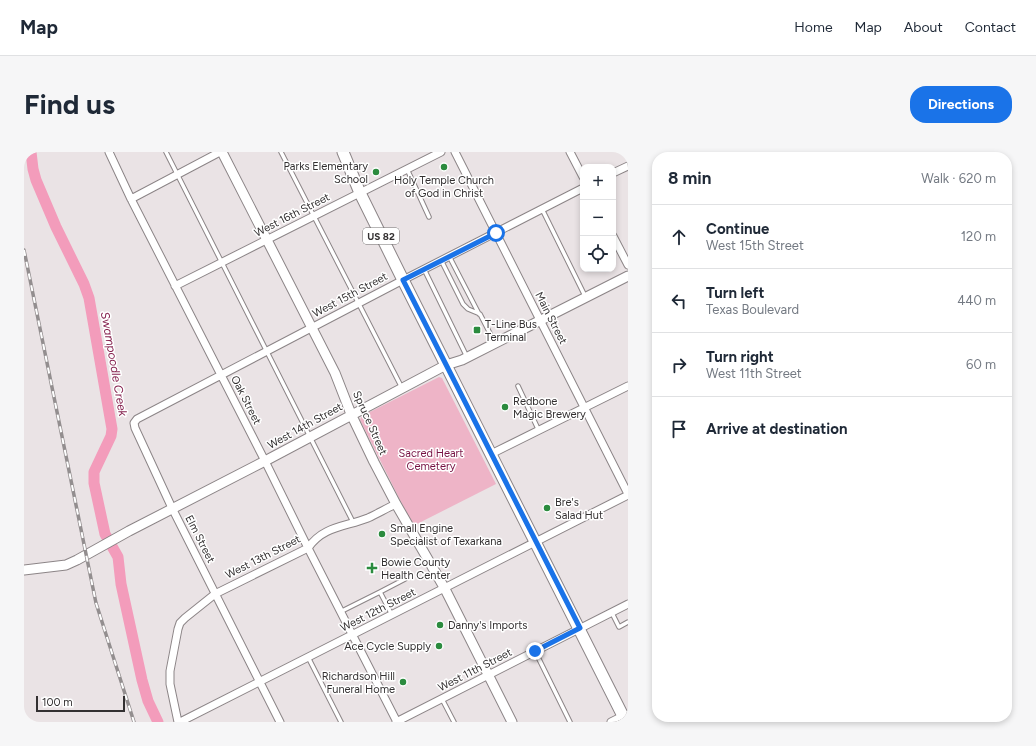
<!DOCTYPE html>
<html lang="en">
<head>
<meta charset="utf-8">
<style>
  body { margin:0; font-family:Figtree,sans-serif; background:#f6f6f7; color:#1f2937 }
  .controls { position:absolute; right:12px; top:12px; display:grid; overflow:hidden; border-radius:8px; box-shadow:0 2px 6px #0003 }
  .controls button { width:36px; height:36px; display:grid; place-items:center; padding:0; border:0; border-bottom:1px solid #e0e1e3; background:#fff; color:#1f2937; font:20px sans-serif }
  .scale { position:absolute; left:12px; bottom:10px; width:89px; box-sizing:border-box; padding-left:4px; border:2px solid #333031; border-top:0; font-size:11px; line-height:14px; white-space:nowrap; color:#333031; -webkit-text-stroke:3px #fff; paint-order:stroke }
  .stop { position:absolute; width:12px; height:12px; margin:-9px; border:3px solid #1a73e8; border-radius:50%; background:#fff }
  .stop.end { background:#1a73e8; border-color:#fff; box-shadow:0 1px 4px #0008 }
  .list { margin:0; padding:0; list-style:none }
  h2 { display:flex; justify-content:space-between; align-items:center; height:52px; margin:0; padding:0 16px; font-size:17px }
  h2 small { font-size:13px; font-weight:400; color:#747a83 }
  .list li { display:grid; grid-template-columns:26px 1fr auto; gap:12px; align-items:center; box-sizing:border-box; height:64px; padding:0 16px; border-top:1px solid #e0e1e3 }
  .list b { display:block; font-size:15px; white-space:nowrap }
  .list p { margin:0; font-size:13px; white-space:nowrap; color:#747a83 }
  .list em { font-size:13px; font-style:normal; color:#747a83 }
  .icon { flex:none; width:22px; height:22px; fill:none; stroke:currentColor; stroke-width:2; stroke-linecap:round; stroke-linejoin:round }
  .map { position:relative; flex:none; width:604px; height:570px; overflow:hidden; border-radius:16px }
  header { display:flex; align-items:center; gap:24px; box-sizing:border-box; height:56px; padding:0 20px; background:#fff; border-bottom:1px solid #e0e1e3 }
  header strong { font-size:19px }
  nav { display:flex; gap:22px; margin-inline-start:auto; font-size:14px }
  .intro { display:flex; align-items:center; justify-content:space-between; box-sizing:border-box; height:96px; padding:0 24px }
  h1 { margin:0; font-size:28px }
  .button { padding:10px 18px; border-radius:16px; background:#1a73e8; color:#fff; font-size:14px; font-weight:700 }
  main { display:flex; gap:24px; padding:0 24px }
  aside { flex:1; background:#fff; border-radius:16px; box-shadow:0 2px 6px #0003 }
  .map>svg:first-child { display:block }
  .green { fill:#eeb4c7 }
  .lines { fill:none; stroke-linecap:round; stroke-linejoin:round }
  .river { stroke:#f39cbb; stroke-width:11 }
  .service-casing { stroke:#8c8587; stroke-width:5.5 }
  .minor-casing { stroke:#8c8587; stroke-width:9 }
  .tertiary-casing { stroke:#8c8587; stroke-width:11 }
  .primary-casing { stroke:#8c8587; stroke-width:13 }
  .service { stroke:#fff; stroke-width:3.5 }
  .minor { stroke:#fff; stroke-width:7 }
  .tertiary { stroke:#fff; stroke-width:9 }
  .primary { stroke:#fff; stroke-width:11 }
  .rail-casing { stroke:#938e8f; stroke-width:3.5 }
  .rail { stroke:#fff; stroke-width:2; stroke-dasharray:6; stroke-linecap:butt }
  .route { stroke:#1a73e8; stroke-width:5 }
  .poi-dot { fill:#2b8b3e; stroke:#fff; stroke-width:1.5 }
  .labels { text-anchor:middle; dominant-baseline:central; stroke-width:3; stroke-linejoin:round; paint-order:stroke }
  .shield { fill:#fff; stroke:#706e6f; stroke-width:1 }
  .shield-label { font-size:10px; font-weight:bold; fill:#333031 }
  .poi-label { font-size:11px; fill:#333031; stroke:#fff; text-anchor:start }
  .street-label { font-size:11px; fill:#333031; stroke:#fff }
  .park-label { font-size:11px; fill:#771344; stroke:#fff }
  .water-label { font-size:12px; font-style:italic; fill:#85224f; stroke:#fff }
</style>
</head>
<body>
<header>
<strong>Map</strong>
<nav><a>Home</a><a>Map</a><a>About</a><a>Contact</a></nav>
</header>
<div class="intro"><h1>Find us</h1><a class="button">Directions</a></div>
<main>
<div class="map">
<svg width="604" height="570" viewBox="0 0 604 570">
  <rect width="100%" height="100%" fill="#eae3e5"/>
  <path class="green" d="M415 225 418 226 472 332 389 374 336 268 338 264Z"/>
  <g class="lines">
    <path class="river" d="M7 0 9 17 12 28 32 75 60 132 65 146 88 277 87 284 70 320V331L81 382 94 405 97 432 118 528 124 549 134 570"/>
    <g class="service-casing">
      <path id="service" d="M142 0 329 370
        M257 0 378 236
        M603 0 604 2
        M383 17 405 65
        M518 57 561 144
        M425 104 455 162
        M417 108 439 152 444 157 456 162 471 191
        M400 117 443 205
        M494 234 515 279
        M316 460 356 440
        M588 461 595 475 604 470
        M368 463 356 440 381 427
        M511 499 546 570
        M284 505 317 570
        M418 547 430 570"/>
    </g>
    <g class="minor-casing">
      <path id="minor" d="M85 0 107 47 241 309 284 396 373 570
        M431 0 604 342
        M546 0 559 25
        M589 21 604 14
        M107 47 196 0
        M589 84 604 113
        M151 134 417 0
        M467 302 604 234
        M154 570 146 532V519L154 477 156 471 161 466 191 442 284 396C299 374 321 375 344 366 353 362 363 356 372 352
        M156 570 604 343
        M256 570 148 356 111 276 110 271 113 267 379 128 559 36
        M372 570 604 452
        M587 570 599 564"/>
    </g>
    <g class="tertiary-casing">
      <path id="tertiary" d="M198 0 311 221 327 262 350 310 372 352 421 437 488 570
        M0 418 42 413 53 408 105 379 241 309 422 213 438 208 604 124"/>
    </g>
    <g class="primary-casing">
      <path id="primary" d="M319 0 336 41 379 128 602 570"/>
    </g>
    <use href="#service" class="service"/>
    <use href="#minor" class="minor"/>
    <use href="#tertiary" class="tertiary"/>
    <use href="#primary" class="primary"/>
    <g class="rail-casing">
      <path id="rail" d="M0 98 72 451 110 570"/>
    </g>
    <use href="#rail" class="rail"/>
  </g>
  <g class="lines">
    <path class="route" d="M472 81 379 128 556 476 511 499"/>
  </g>
  <g class="poi-dot">
    <circle cx="420" cy="15" r="4"/>
    <circle cx="352" cy="20" r="4"/>
    <rect x="449" y="174" width="8" height="8" rx="2"/>
    <circle cx="481" cy="255" r="4"/>
    <circle cx="523" cy="356" r="4"/>
    <circle cx="358" cy="382" r="4"/>
    <path d="M346 410h4v4h4v4h-4v4h-4v-4h-4v-4h4z"/>
    <circle cx="416" cy="473" r="4"/>
    <circle cx="415" cy="494" r="4"/>
    <circle cx="379" cy="530" r="4"/>
  </g>
  <g class="labels">
    <rect class="shield" x="339" y="76" width="36" height="16" rx="3"/>
    <g class="shield-label">
      <text x="357" y="84">US 82</text>
    </g>
    <g class="poi-label">
      <text x="344" y="14" text-anchor="end">Parks Elementary<tspan x="344" dy="13">School</tspan></text>
      <text x="420" y="28" text-anchor="middle">Holy Temple Church<tspan x="420" dy="13">of God in Christ</tspan></text>
      <text x="461" y="172">T-Line Bus<tspan x="461" dy="13">Terminal</tspan></text>
      <text x="489" y="249">Redbone<tspan x="489" dy="13">Magic Brewery</tspan></text>
      <text x="531" y="350">Bre's<tspan x="531" dy="13">Salad Hut</tspan></text>
      <text x="366" y="376">Small Engine<tspan x="366" dy="13">Specialist of Texarkana</tspan></text>
      <text x="357" y="410">Bowie County<tspan x="357" dy="13">Health Center</tspan></text>
      <text x="424" y="473">Danny's Imports</text>
      <text x="407" y="494" text-anchor="end">Ace Cycle Supply</text>
      <text x="371" y="524" text-anchor="end">Richardson Hill<tspan x="371" dy="13">Funeral Home</tspan></text>
    </g>
    <g class="street-label">
      <text transform="translate(268 63) rotate(-27)">West 16th Street</text>
      <text transform="translate(326 143) rotate(-28)">West 15th Street</text>
      <text transform="translate(527 166) rotate(63)">Main Street</text>
      <text transform="translate(222 248) rotate(63)">Oak Street</text>
      <text transform="translate(346 271) rotate(66)">Spruce Street</text>
      <text transform="translate(281 274) rotate(-29)">West 14th Street</text>
      <text transform="translate(176 387) rotate(63)">Elm Street</text>
      <text transform="translate(239 405) rotate(-27)">West 13th Street</text>
      <text transform="translate(354 458) rotate(-27)">West 12th Street</text>
      <text transform="translate(451 518) rotate(-27)">West 11th Street</text>
    </g>
    <g class="park-label">
      <text x="407" y="301">Sacred Heart<tspan x="407" dy="13">Cemetery</tspan></text>
    </g>
    <g class="water-label">
      <text transform="translate(90 212) rotate(80)">Swampoodle Creek</text>
    </g>
  </g>
</svg>
<div class="controls">
<button>+</button>
<button>−</button>
<button><svg class="icon" aria-label="locate" viewBox="0 0 24 24"><circle cx="12" cy="12" r="6"/><path d="M12 2v4M12 18v4M2 12h4M18 12h4"/></svg></button>
</div>
<div class="scale">100 m</div>
<div class="stop" style="left:472px;top:81px"></div>
<div class="stop end" style="left:511px;top:499px"></div>
</div>
<aside>
<h2>8 min<small>Walk · 620 m</small></h2>
<ul class="list">
<li><svg class="icon" aria-label="ahead" viewBox="0 0 24 24"><path d="M12 20V5M6 11l6-6 6 6"/></svg><div><b>Continue</b><p>West 15th Street</p></div><em>120 m</em></li>
<li><svg class="icon" aria-label="left" viewBox="0 0 24 24"><path d="M17 20v-9H6M10 6l-5 5 5 5"/></svg><div><b>Turn left</b><p>Texas Boulevard</p></div><em>440 m</em></li>
<li><svg class="icon" aria-label="right" viewBox="0 0 24 24"><path d="M7 20v-9h11M14 6l5 5-5 5"/></svg><div><b>Turn right</b><p>West 11th Street</p></div><em>60 m</em></li>
<li><svg class="icon" aria-label="arrive" viewBox="0 0 24 24"><path d="M6 21V4h12l-3 4 3 4H6"/></svg><div><b>Arrive at destination</b></div></li>
</ul>
</aside>
</main>
</body>
</html>
